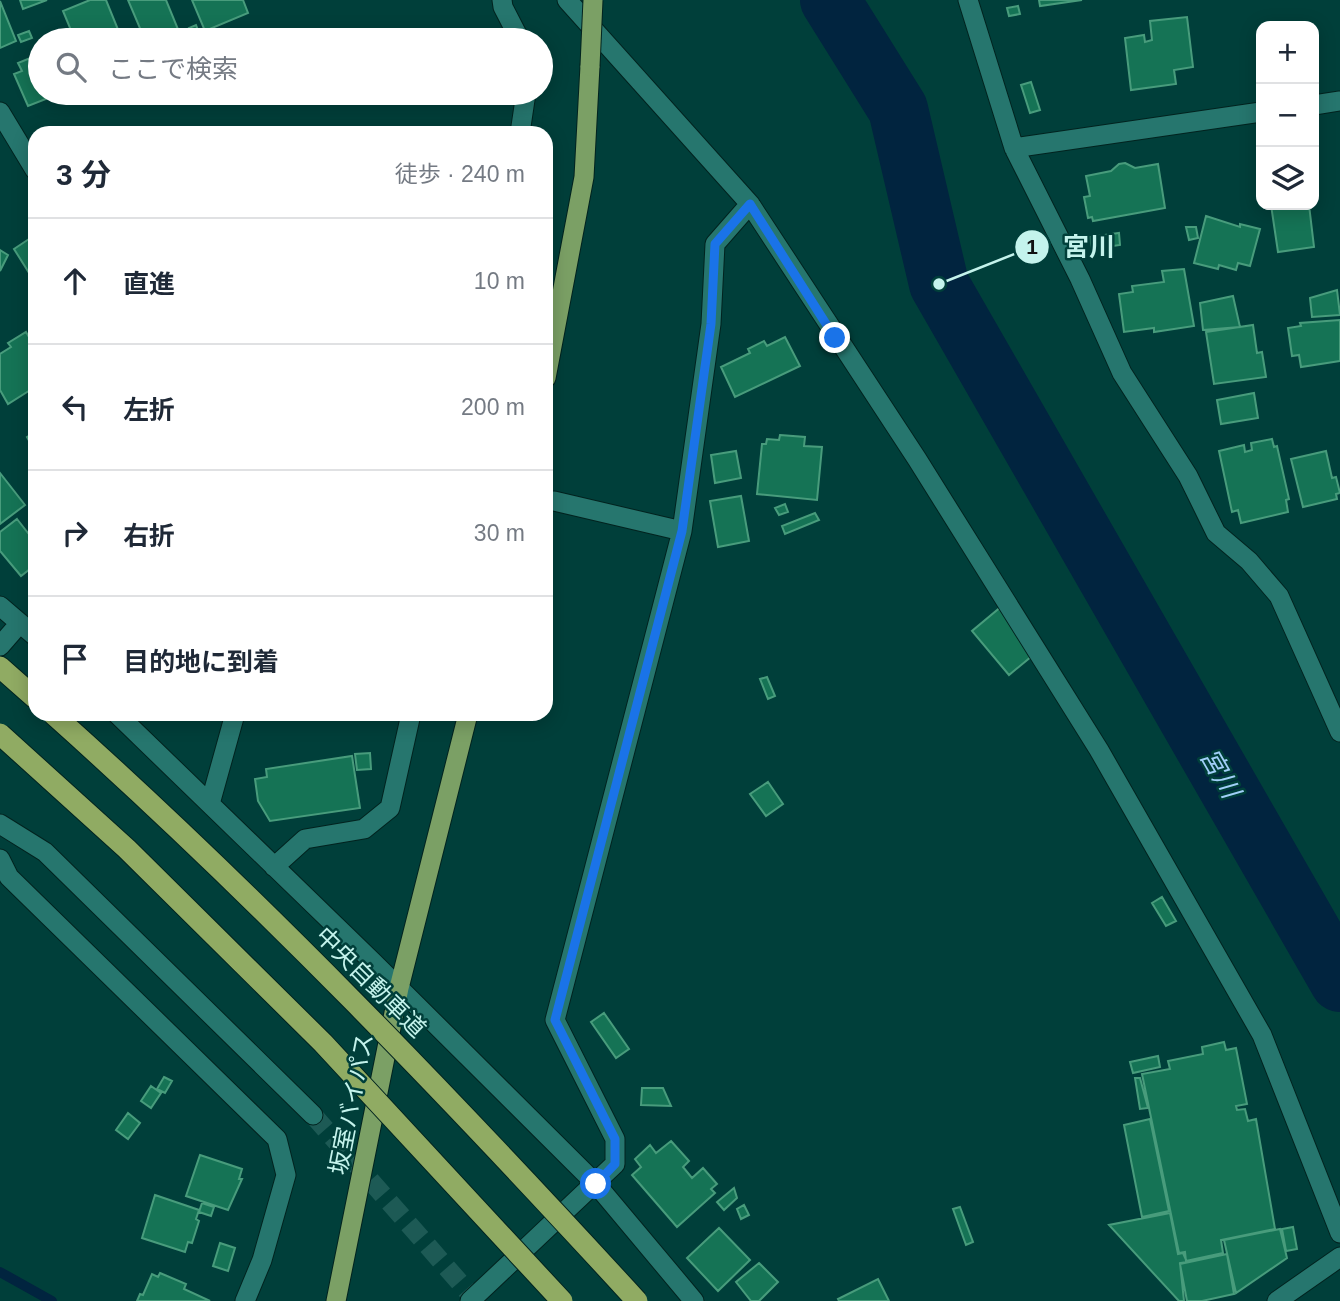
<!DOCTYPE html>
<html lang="ja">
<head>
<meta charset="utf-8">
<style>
  body { margin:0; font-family:Helvetica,"Noto Sans JP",sans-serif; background:#f2f2f3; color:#1f2937 }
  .controls { position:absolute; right:21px; top:21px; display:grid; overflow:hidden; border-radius:14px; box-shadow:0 4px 18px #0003 }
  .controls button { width:63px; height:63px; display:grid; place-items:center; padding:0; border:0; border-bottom:2px solid #e0e1e3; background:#fff; color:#1f2937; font:35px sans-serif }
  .stop { position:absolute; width:21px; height:21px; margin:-16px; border:5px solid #1a73e8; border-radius:50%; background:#fff }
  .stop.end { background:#1a73e8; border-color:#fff; box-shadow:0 2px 7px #0008 }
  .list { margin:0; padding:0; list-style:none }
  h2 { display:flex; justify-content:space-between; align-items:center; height:91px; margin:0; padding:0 28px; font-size:30px }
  h2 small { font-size:23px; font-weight:400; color:#747a83 }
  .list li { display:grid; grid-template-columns:46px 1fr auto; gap:21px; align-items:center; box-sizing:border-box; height:126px; padding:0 28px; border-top:2px solid #e0e1e3 }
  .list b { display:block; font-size:26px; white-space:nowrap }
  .list em { font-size:23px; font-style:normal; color:#747a83 }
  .icon { flex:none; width:38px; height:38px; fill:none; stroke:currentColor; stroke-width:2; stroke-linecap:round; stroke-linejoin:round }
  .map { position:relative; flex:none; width:1340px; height:1301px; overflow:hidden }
  .search { position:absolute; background:#fff; box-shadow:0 4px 18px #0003; left:28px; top:28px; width:525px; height:77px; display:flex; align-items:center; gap:18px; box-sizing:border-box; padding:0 24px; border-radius:38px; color:#747a83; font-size:26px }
  .panel { position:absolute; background:#fff; box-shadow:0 4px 18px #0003; left:28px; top:126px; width:525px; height:595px; border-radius:21px }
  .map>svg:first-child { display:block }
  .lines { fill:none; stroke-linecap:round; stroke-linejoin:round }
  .stream { stroke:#01243f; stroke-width:10 }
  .river { stroke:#01243f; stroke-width:60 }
  .building { fill:#157355; stroke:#489c7c; stroke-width:2 }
  .minor-tunnel { stroke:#1d5a55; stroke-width:19; stroke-dasharray:19 10; stroke-linecap:butt }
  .minor-casing { stroke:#02231f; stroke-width:21 }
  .trunk-casing { stroke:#02231f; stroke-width:21 }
  .motorway-casing { stroke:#02231f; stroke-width:23 }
  .minor { stroke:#26766e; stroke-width:19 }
  .trunk { stroke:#7ba065; stroke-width:19 }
  .motorway { stroke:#90ab63; stroke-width:21 }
  .trunk-bridge-casing { stroke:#02231f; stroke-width:21; stroke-linecap:butt }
  .motorway-bridge-casing { stroke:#02231f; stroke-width:23; stroke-linecap:butt }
  .trunk-bridge { stroke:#7ba065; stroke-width:19 }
  .motorway-bridge { stroke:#90ab63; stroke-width:21 }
  .route { stroke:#1a73e8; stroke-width:9 }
  .labels { text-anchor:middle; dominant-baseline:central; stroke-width:5; stroke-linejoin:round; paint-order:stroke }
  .street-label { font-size:24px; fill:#c4f3ec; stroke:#003f3a }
  .water-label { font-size:26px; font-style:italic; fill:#a1cff8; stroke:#003f3a }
  .leader { fill:none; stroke:#c4f3ec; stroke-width:2.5 }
  .callout-dot { fill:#c4f3ec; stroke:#003f3a; stroke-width:2.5 }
  .mark-label { font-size:21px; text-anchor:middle; font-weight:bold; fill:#111 }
  .callout-label { font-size:26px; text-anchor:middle; font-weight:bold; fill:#c4f3ec; stroke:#003f3a; stroke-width:5; stroke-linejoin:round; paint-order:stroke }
</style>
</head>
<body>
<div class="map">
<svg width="1340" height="1301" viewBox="0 0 1340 1301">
  <rect width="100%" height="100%" fill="#003f3a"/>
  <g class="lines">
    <path class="stream" d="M0 1272 52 1301"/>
    <path class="river" d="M830 0 898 109 939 284 1340 982"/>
  </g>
  <path class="building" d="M20 0H47L23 9Z
    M90 0H106L121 37 129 34 131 40H75L63 11Z
    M128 0H166L182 39 145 40Z
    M192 0H243L248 13 205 31Z
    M1039 0H1082L1040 6Z
    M0 1 16 41 0 48Z
    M1018 6 1020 14 1009 16 1007 8Z
    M1187 17 1193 67 1174 70 1176 84 1131 90 1125 38 1144 35 1145 42 1152 40 1150 21Z
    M196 25 201 38 194 40 189 28Z
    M29 31 32 38 21 42 18 35Z
    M40 54V93H61L28 106 14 74 22 71 18 63Z
    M1031 82 1040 110 1030 113 1021 85Z
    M1125 163 1135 168 1158 164 1165 208 1093 221 1092 217 1088 218 1084 197 1090 196 1086 176 1111 171 1119 164Z
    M1271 205H1309L1314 247 1278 252Z
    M1206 216 1240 227V224L1260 229 1250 266 1238 263 1236 270 1219 265 1218 269 1194 263Z
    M1186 227H1196L1198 238 1189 240Z
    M1119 233 1120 245 1092 249 1090 237Z
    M35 235V273L31 276 14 249Z
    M0 250 8 255 0 271Z
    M1184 269 1194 326 1154 332V328L1124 332 1119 294 1133 292 1132 286 1164 282 1162 271Z
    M1337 290 1340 315 1312 317 1310 298Z
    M1233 296 1240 327 1203 330 1200 303Z
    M1340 320V361L1301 367 1299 355 1292 356 1288 328 1301 326 1300 323Z
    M1253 325 1257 353 1262 352 1266 377 1214 384 1206 332Z
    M26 332 29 337 35 333V387L8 404 0 390V354L11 347 8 343Z
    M785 337 800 366 735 397 721 367 750 353 748 349 764 341 767 346Z
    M1254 393 1258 418 1221 424 1217 400Z
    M35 432V451L27 437Z
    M780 435 805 437 804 446 822 447 817 500 757 494 762 444H766L767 439 779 440Z
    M1272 439 1274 447 1277 446 1289 499 1286 500 1288 512 1241 523 1238 510 1232 512 1219 451 1244 445 1245 452 1252 450 1251 443Z
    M736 451 741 478 715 483 711 455Z
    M1326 451 1332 478 1336 477 1340 493 1336 494 1337 499 1303 507 1291 459Z
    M0 473 25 505 0 524Z
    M741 496 749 541 718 547 710 501Z
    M785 504 788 512 779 515 775 508Z
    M815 513 819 520 785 534 782 526Z
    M17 519 28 533 32 531 35 535V565L21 576 0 551V532Z
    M1002 606 1038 651 1009 675 972 631Z
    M767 677 775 696 768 699 760 679Z
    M370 753 371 769 357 770 355 754Z
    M352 756 360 808 270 821 258 801 255 779 267 777 266 769Z
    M768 782 783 804 766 816 750 794Z
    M1162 897 1176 921 1166 926 1152 903Z
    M604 1013 629 1049 616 1058 591 1022Z
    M1224 1042 1226 1050 1236 1048 1247 1104 1236 1106 1237 1110 1245 1109 1248 1121 1256 1119 1275 1229 1221 1240 1223 1253 1186 1261 1185 1252 1179 1253 1142 1074 1170 1069 1168 1061 1203 1054 1202 1047Z
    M1158 1056 1160 1067 1133 1073 1130 1062Z
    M164 1077 172 1081 165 1093 157 1089Z
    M1135 1078H1140L1148 1108 1140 1109Z
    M151 1086 161 1093 151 1108 141 1101Z
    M642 1088H663L671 1106 641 1105Z
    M128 1113 140 1123 128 1139 116 1130Z
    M1150 1119 1169 1211 1142 1217 1124 1125Z
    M671 1141 689 1161 683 1167 692 1178 703 1168 717 1184 711 1189 715 1193 677 1227 632 1175 641 1167 635 1159 650 1145 656 1153Z
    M200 1155 242 1169 239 1179H242L228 1210 186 1196Z
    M734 1188 737 1198 724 1210 717 1202Z
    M155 1195 199 1210 196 1219 199 1221 192 1243 188 1242 185 1252 142 1238Z
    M202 1203 214 1207 211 1216 199 1212Z
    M744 1205 749 1215 741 1219 737 1209Z
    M960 1207 973 1242 966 1245 953 1209Z
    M1170 1213 1178 1254 1183 1253 1187 1262 1180 1263 1184 1301H1179L1109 1225Z
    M1293 1227 1297 1249 1286 1251 1282 1229Z
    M719 1228 750 1260 718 1291 687 1258Z
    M1280 1229 1287 1258 1236 1293 1224 1240Z
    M220 1243 235 1248 228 1271 213 1266Z
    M1227 1254 1234 1294 1202 1301H1187L1180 1264Z
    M759 1263 778 1282 759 1301H751L736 1282Z
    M160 1273 186 1284 184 1289 210 1301H137L140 1294 143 1295 152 1274 158 1277Z
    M878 1279 889 1301H839L838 1299Z"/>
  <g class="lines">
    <path class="minor-tunnel" d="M313 1115 476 1301"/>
    <g class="minor-casing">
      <path id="minor" d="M502 0 503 7 520 40
        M567 0 750 204 917 459 1099 750 1262 1035 1340 1233
        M968 0 1014 148 1080 279 1122 373 1188 476 1216 533 1249 561 1279 596 1340 732
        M1314 105 1340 101
        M0 112 35 170
        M520 133 526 93
        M1014 148 1261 112
        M554 501 682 531
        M0 606 35 636
        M0 646 20 623
        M117 714 374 963 596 1184 694 1301
        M210 804 235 714
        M0 824 45 852 313 1115
        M0 859 9 877 277 1139 286 1175 262 1260 245 1301
        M274 867 305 839 364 829 390 808 411 714
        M470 1301 615 1164V1139L555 1020 682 531 711 324 715 244 750 204
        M1277 1301 1340 1257"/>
    </g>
    <g class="trunk-casing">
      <path id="trunk" d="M546 378 584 177 590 66
        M336 1301 399 988 468 714"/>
    </g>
    <g class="motorway-casing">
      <path id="motorway" d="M0 667 35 698"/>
    </g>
    <use href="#minor" class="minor"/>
    <use href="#trunk" class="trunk"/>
    <use href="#motorway" class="motorway"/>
    <g class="trunk-bridge-casing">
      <path id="trunk-bridge" d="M590 66 593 0"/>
    </g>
    <g class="motorway-bridge-casing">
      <path id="motorway-bridge" d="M53 714C259 898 450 1097 637 1301
        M0 734 127 849 323 1043 562 1301"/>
    </g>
    <use href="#trunk-bridge" class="trunk-bridge"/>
    <use href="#motorway-bridge" class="motorway-bridge"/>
  </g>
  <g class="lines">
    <path class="route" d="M596 1184 615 1164V1139L555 1020 682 531 711 324 715 244 750 204 835 338"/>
  </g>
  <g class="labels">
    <g class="street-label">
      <text transform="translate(371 982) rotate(45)">中央自動車道</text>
      <text transform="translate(351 1104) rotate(-79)">坂室バイパス</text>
    </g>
    <g class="water-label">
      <text transform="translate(1220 773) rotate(60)">宮川</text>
    </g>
  </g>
  <path class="leader" d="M939 284L1032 247"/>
  <g class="callout-dot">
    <circle cx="939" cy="284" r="7"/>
    <circle cx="1032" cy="247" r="18"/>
  </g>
  <g class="mark-label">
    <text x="1032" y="254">1</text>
  </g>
  <g class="callout-label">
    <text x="1089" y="256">宮川</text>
  </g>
</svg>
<div class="controls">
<button>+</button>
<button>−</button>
<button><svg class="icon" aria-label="layers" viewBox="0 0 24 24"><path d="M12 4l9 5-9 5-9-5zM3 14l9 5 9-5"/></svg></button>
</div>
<div class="stop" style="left:596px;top:1184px"></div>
<div class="stop end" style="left:835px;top:338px"></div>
<div class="search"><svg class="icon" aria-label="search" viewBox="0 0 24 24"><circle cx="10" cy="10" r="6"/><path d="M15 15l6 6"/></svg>ここで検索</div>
<section class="panel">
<h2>3 分<small>徒歩 · 240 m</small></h2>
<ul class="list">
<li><svg class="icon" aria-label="ahead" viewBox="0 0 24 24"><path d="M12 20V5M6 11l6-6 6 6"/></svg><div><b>直進</b></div><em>10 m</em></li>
<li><svg class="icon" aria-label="left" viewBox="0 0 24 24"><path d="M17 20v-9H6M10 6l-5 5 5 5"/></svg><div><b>左折</b></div><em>200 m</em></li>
<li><svg class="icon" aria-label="right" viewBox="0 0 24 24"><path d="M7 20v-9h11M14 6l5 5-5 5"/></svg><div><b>右折</b></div><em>30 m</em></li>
<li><svg class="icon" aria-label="arrive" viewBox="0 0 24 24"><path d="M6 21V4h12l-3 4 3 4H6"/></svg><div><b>目的地に到着</b></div></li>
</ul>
</section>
</div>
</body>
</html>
